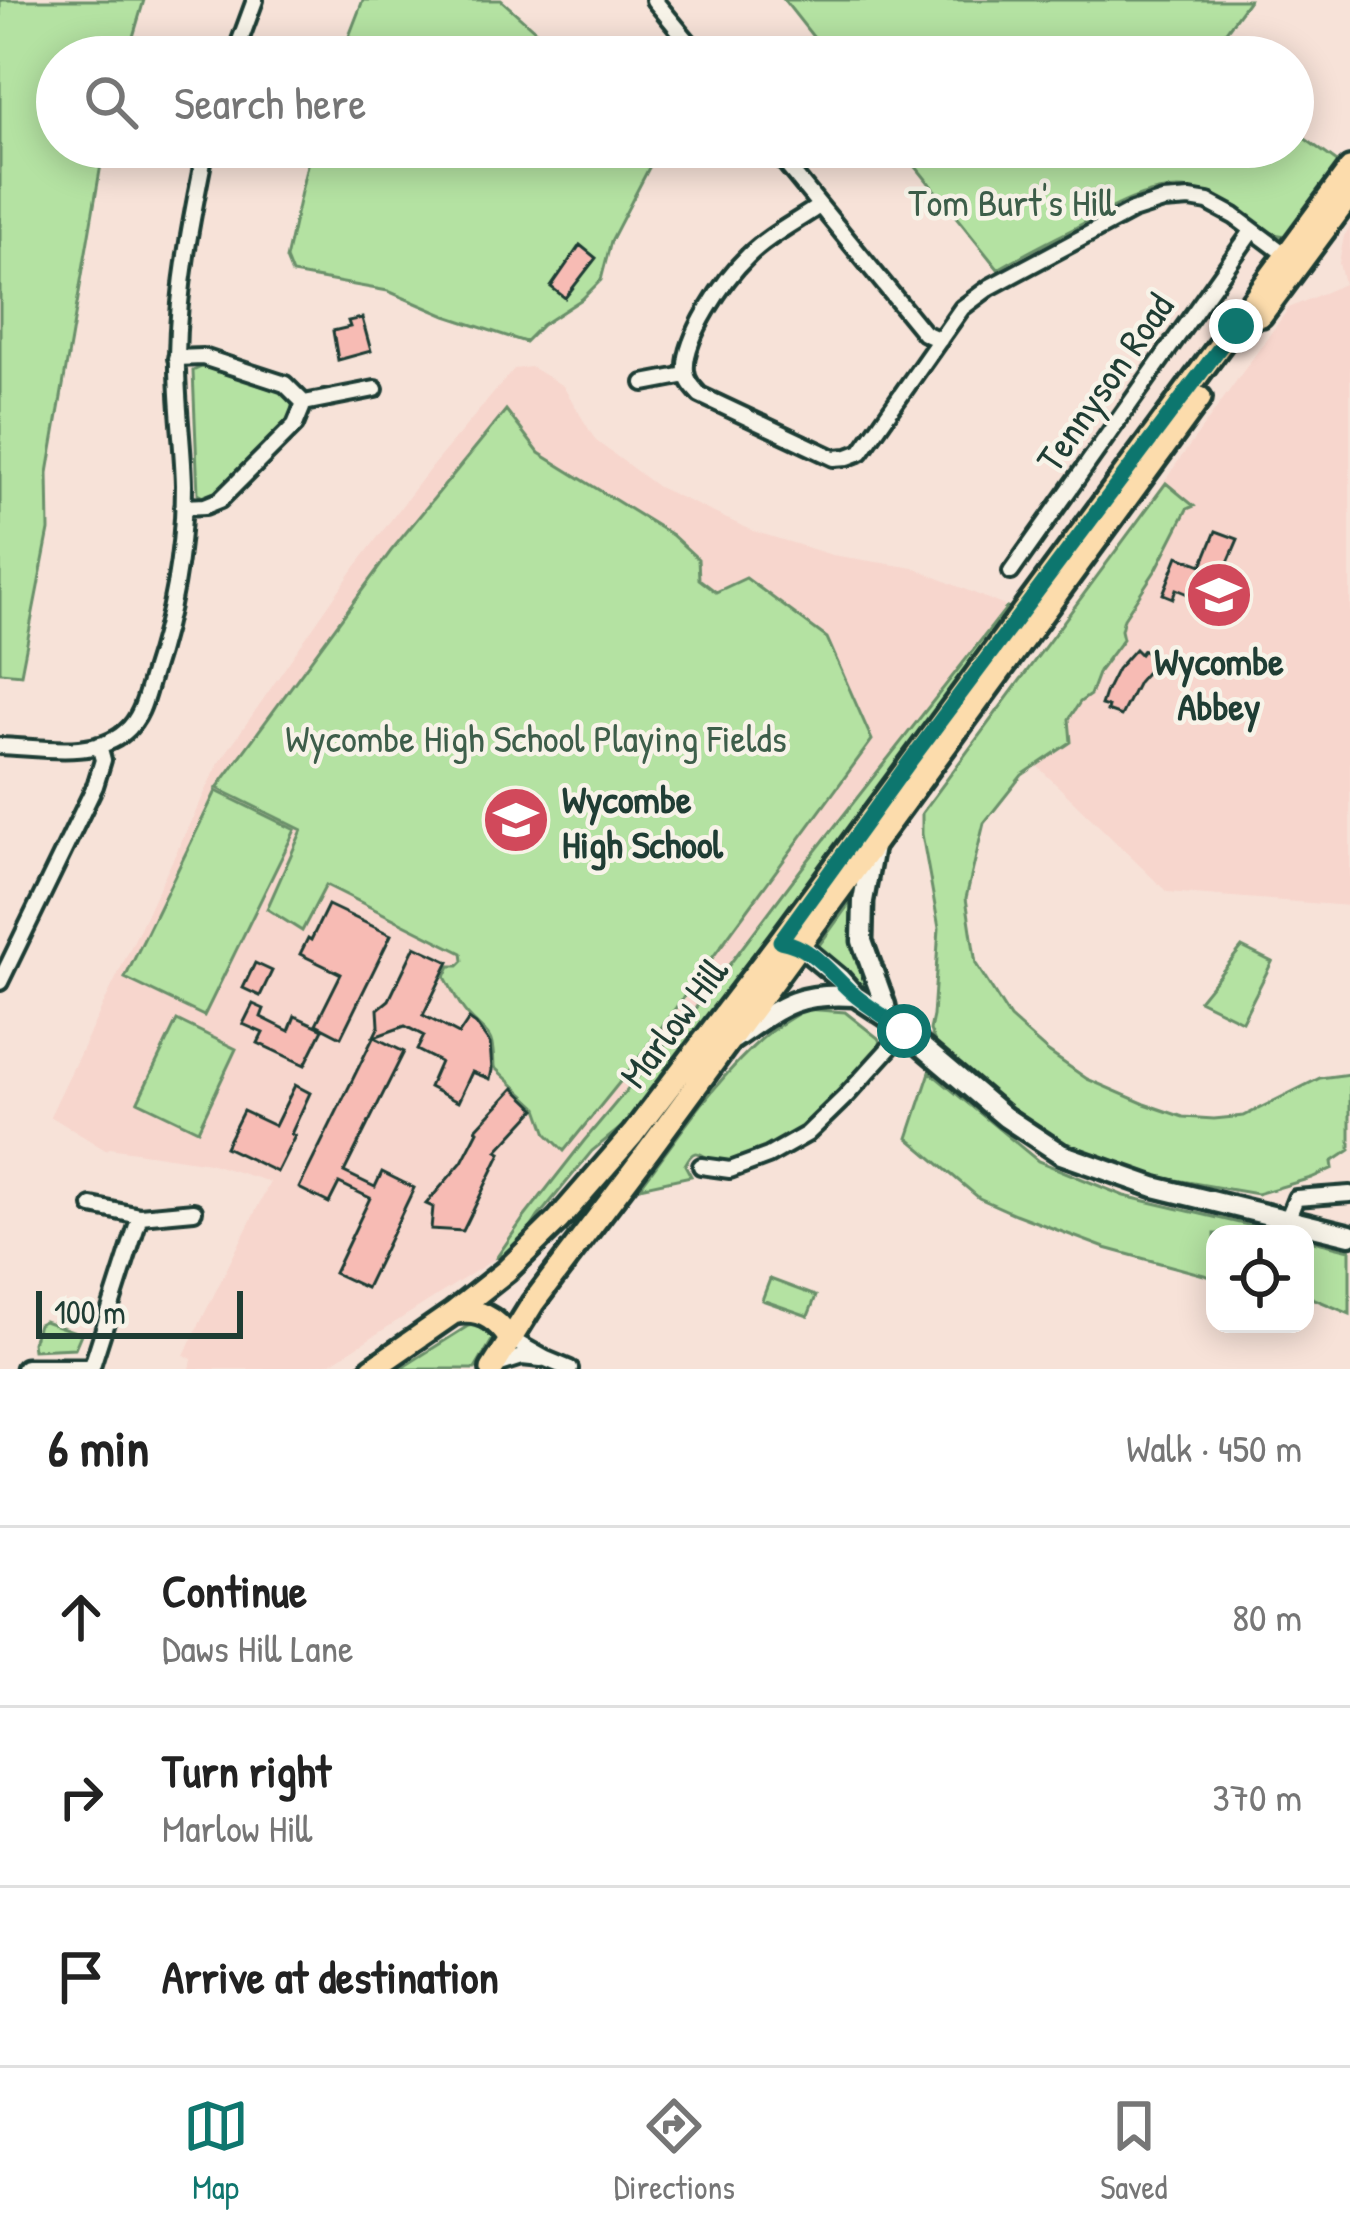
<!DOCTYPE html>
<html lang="en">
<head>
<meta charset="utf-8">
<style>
  body { margin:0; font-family:"Patrick Hand",sans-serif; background:#f2f2f2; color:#222 }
  .controls { position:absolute; right:36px; bottom:36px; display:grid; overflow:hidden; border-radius:24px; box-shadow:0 6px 30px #0003 }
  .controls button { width:108px; height:108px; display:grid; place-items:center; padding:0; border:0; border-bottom:3px solid #e0e0e0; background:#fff; color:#222; font:60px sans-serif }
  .scale { position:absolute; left:36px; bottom:30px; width:207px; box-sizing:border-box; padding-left:12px; border:6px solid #1f3d34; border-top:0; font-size:33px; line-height:42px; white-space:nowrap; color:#1f3d34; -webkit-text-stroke:9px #f7f3e8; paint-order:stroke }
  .stop { position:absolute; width:36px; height:36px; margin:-27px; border:9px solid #0f766e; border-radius:50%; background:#fff }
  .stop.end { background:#0f766e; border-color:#fff; box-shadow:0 3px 12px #0008 }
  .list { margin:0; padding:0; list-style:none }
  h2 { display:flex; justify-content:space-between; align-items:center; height:156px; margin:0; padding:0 48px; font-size:51px }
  h2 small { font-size:39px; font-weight:400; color:#767676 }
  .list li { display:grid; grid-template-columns:78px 1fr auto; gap:36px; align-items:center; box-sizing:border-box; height:180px; padding:0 48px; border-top:3px solid #e0e0e0 }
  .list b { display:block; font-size:45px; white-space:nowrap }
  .list p { margin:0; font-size:39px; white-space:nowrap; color:#767676 }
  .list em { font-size:39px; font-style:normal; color:#767676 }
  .icon { flex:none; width:66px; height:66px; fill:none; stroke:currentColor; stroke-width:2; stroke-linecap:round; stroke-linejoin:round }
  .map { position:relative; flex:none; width:1350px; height:1369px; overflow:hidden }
  .search { position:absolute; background:#fff; box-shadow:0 6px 30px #0003; left:36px; right:36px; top:36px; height:132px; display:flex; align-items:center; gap:30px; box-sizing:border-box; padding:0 42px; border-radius:66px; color:#767676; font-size:45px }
  .sheet { height:696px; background:#fff }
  nav { display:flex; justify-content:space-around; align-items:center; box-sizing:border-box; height:168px; border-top:3px solid #e0e0e0; background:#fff; font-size:33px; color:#767676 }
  nav a { display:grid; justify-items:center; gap:6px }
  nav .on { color:#0f766e }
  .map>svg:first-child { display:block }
  .built { fill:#f7d6cd }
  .green { fill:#b4e2a2; stroke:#6a906b; stroke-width:3 }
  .building { fill:#f7bbb4; stroke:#1f3d34; stroke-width:3 }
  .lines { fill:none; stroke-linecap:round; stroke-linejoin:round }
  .street-casing { stroke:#1f3d34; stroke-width:22 }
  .secondary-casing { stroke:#1f3d34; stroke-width:27 }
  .primary-casing { stroke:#1f3d34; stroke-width:30 }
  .street { stroke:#f7f3e8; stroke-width:14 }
  .secondary { stroke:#f7f3e8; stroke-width:18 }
  .primary { stroke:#fcdcac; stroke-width:21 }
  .route { stroke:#0f766e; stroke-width:15 }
  .labels { text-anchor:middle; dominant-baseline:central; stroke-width:9; stroke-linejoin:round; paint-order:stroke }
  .park-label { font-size:39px; fill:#3d5e4a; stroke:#f7f3e8 }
  .street-label { font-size:39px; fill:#1f3d34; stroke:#f7f3e8 }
  .poi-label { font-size:39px; font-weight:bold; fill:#1f3d34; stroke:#f7f3e8 }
</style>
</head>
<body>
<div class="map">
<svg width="1350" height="1369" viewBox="0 0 1350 1369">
  <rect width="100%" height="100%" fill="#f7e2d8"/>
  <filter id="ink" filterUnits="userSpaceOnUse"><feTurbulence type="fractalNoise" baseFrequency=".00833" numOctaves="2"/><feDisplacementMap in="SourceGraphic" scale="24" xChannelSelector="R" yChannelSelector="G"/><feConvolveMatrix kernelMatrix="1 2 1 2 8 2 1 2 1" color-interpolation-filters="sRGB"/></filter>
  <g filter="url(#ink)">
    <path class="built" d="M1350 227V906L1167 892 997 727 1177 463 1289 308 1344 284 1339 263 1344 236Z
      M531 367 563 386 596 441 658 487 753 531 832 555 914 568 1007 607 880 772 802 868 708 994 584 1141 493 1260 331 1363 294 1369H190L192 1359 184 1355 270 1182 209 1163 109 1148 107 1151 50 1116 219 763 355 567 433 465 514 369Z"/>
    <path class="green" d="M0 0H144L127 57H57V147H104L48 473 49 530 21 674 0 672Z
      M363 0H501L565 57H341Z
      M784 0H1249L1207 57H829Z
      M1293 130 1340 164 1287 236C1257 235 1235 202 1205 193 1158 178 1113 207 1073 229 1048 242 1022 255 998 269L900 147H1293Z
      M311 147H644L654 158 611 241 601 280 582 299 542 325 525 342 446 316 388 291 292 274 286 259Z
      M210 363 287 390 292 405 291 423 217 495 202 497 198 494 193 371Z
      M506 410 539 453 672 535 698 559 699 579 716 592 746 578 827 638 872 740 636 1062 564 1151 547 1134 538 1108 494 1067C493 1030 489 1038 467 1014 458 1004 452 989 445 977L450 966H458L463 961 462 953 326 885 302 931 267 909 302 830 217 788 391 551Z
      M1166 483 1194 506 1187 509 1157 568 1124 618 1121 630 1123 639 1099 671 1090 695 1080 702 1069 719 1071 742 1022 775 984 823 966 898 976 964 1010 1018 1047 1051 1087 1079 1145 1104 1183 1117 1214 1119 1244 1116 1320 1078 1350 1074V1150L1332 1162 1333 1168 1311 1178 1257 1194 1164 1178 1054 1142 938 1049 930 1030 933 1016 939 928 922 834V813Z
      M1007 607 1011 610 660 1083 629 1121 592 1151 538 1217 519 1247 508 1254 497 1257 523 1219 584 1141 708 993 802 868Z
      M216 791 295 830 204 1016 125 978Z
      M857 893 877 1000 817 948Z
      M1242 947 1272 962 1242 1021 1199 1000Z
      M805 1009 845 1012 878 1038 882 1045C852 1087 796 1150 744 1158 737 1160 722 1162 715 1161 700 1157 696 1143 685 1165L691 1176 640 1187C679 1135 716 1078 766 1035 778 1025 792 1018 805 1009Z
      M177 1020 236 1049 198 1130 138 1101Z
      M930 1072 1038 1161 1124 1196 1286 1234H1215V1278L1105 1248 1015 1214 979 1198 908 1138Z
      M1305 1239 1350 1250V1314L1305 1295Z
      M770 1279 816 1296 808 1316 762 1300Z
      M44 1321 81 1334 75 1348 33 1350 32 1343 38 1324Z
      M478 1324 492 1329 494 1337 475 1369H400L468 1326Z"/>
    <path class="building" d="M580 245 596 258 565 298 551 287Z
      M362 318 371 351 338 360 333 331 350 327 348 321Z
      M1216 531 1238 539 1221 579 1247 590 1237 614 1176 589 1173 598 1163 594 1178 556 1202 565Z
      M1135 649 1140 654 1143 650 1154 661 1150 665 1152 666 1138 682 1121 716 1107 711 1108 707 1101 705 1105 693 1117 669Z
      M328 905 391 935 341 1037 316 1024 341 974 300 954 308 938 311 940Z
      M415 946 449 962 423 1015 459 1034 469 1019 476 1024 490 1044 492 1070 490 1079 472 1072 458 1102 429 1087 440 1062 417 1050 424 1036 405 1026 374 1037 404 1052 344 1172 375 1187 382 1172 414 1188 366 1288 334 1273 370 1198 339 1183 329 1203 299 1188 379 1026 378 1009 389 1000Z
      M255 963 272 971 260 996 243 988Z
      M253 1004 264 1009 261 1017 289 1031 295 1016 323 1029 305 1065 258 1043 263 1033 243 1024Z
      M295 1085 310 1093 291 1134 295 1136 277 1172 225 1147 243 1111 275 1126Z
      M514 1088 536 1109 497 1151 501 1153 463 1231 431 1229 433 1207 426 1204 462 1162 478 1131 476 1129Z"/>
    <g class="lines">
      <g class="street-casing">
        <path id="street" d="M654 0 701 57
          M234 57 255 0
          M772 147 924 333 940 340
          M819 206C796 222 768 236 748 256 725 278 683 339 686 371 687 382 694 388 700 395L834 458 848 457 861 452 962 308 990 287 1132 211 1163 201 1190 199 1208 202 1234 216 1286 255
          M176 358 203 357 285 384 304 403 375 389
          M644 383 686 375
          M183 507 205 506 220 500 295 425 304 403
          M1011 572 1252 231
          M0 746C37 747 95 759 125 732 142 718 146 695 152 675 173 612 184 552 184 485 183 442 176 399 177 356 178 285 192 216 206 147
          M0 982 95 786 103 760 99 745
          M701 1166 730 1170 768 1156 807 1134 845 1097 904 1032
          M92 1206 140 1216
          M1288 1218 1296 1198 1350 1194
          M509 1338 546 1359 570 1369
          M494 1366 522 1357 541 1359
          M91 1369 140 1216 194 1211"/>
      </g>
      <g class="secondary-casing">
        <path id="secondary" d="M873 847 863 901 862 941 885 1005 887 1017
          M790 943 798 944 840 979 855 996 887 1017 1005 1117 1061 1154 1154 1187 1350 1235
          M734 1039C781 1006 796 992 855 996
          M26 1369H87"/>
      </g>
      <g class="primary-casing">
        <path id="primary" d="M1261 315 1350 195
          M453 1313C477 1307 496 1318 509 1338
          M372 1369 453 1313 506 1271 558 1220 633 1134 780 941 1350 169
          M492 1369 533 1303 649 1150 1200 398"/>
      </g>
      <use href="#street" class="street"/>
      <use href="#secondary" class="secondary"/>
      <use href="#primary" class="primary"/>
    </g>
  </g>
  <g class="lines" filter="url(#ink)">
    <path class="route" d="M904 1031C889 1019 872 1009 857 997 831 976 815 947 780 941L910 761 1236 326"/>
  </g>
  <defs>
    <g id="school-disc" transform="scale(3.45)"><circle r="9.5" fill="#d1495b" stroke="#f7f3e8"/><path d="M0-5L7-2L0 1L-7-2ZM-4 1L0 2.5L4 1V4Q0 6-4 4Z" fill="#fff"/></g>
  </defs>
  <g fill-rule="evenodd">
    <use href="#school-disc" x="1219" y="595"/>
    <use href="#school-disc" x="516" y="820"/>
  </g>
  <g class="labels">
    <g class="park-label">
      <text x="1012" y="201">Tom Burt's Hill</text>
      <text x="536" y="737">Wycombe High School Playing Fields</text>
    </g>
    <g class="street-label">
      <text transform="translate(1104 382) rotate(-55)">Tennyson Road</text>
      <text transform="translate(673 1022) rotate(-53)">Marlow Hill</text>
    </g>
    <g class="poi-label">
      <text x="1219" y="660">Wycombe<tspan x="1219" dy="45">Abbey</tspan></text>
      <text x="562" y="798" text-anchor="start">Wycombe<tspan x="562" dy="45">High School</tspan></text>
    </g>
  </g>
</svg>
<div class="controls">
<button><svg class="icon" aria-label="locate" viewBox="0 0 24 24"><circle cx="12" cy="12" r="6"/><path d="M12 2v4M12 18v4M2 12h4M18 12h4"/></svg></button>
</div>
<div class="scale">100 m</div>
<div class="stop" style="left:904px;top:1031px"></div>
<div class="stop end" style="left:1236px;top:326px"></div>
<div class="search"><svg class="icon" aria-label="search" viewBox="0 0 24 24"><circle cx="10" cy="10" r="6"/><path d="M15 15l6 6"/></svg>Search here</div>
</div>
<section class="sheet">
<h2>6 min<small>Walk · 450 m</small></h2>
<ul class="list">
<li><svg class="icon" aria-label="ahead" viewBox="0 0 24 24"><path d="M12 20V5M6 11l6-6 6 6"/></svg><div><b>Continue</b><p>Daws Hill Lane</p></div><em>80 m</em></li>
<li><svg class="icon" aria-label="right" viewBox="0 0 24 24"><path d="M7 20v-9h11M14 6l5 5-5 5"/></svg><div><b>Turn right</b><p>Marlow Hill</p></div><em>370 m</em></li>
<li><svg class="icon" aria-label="arrive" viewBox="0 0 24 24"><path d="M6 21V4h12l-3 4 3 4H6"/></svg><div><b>Arrive at destination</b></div></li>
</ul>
</section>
<nav>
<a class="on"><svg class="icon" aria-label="map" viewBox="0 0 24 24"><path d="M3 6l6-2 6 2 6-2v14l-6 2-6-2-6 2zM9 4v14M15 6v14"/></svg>Map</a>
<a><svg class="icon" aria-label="directions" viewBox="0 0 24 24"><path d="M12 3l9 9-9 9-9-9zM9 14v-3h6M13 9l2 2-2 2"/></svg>Directions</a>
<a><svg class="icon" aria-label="saved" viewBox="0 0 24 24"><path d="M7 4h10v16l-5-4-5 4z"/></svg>Saved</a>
</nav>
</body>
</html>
